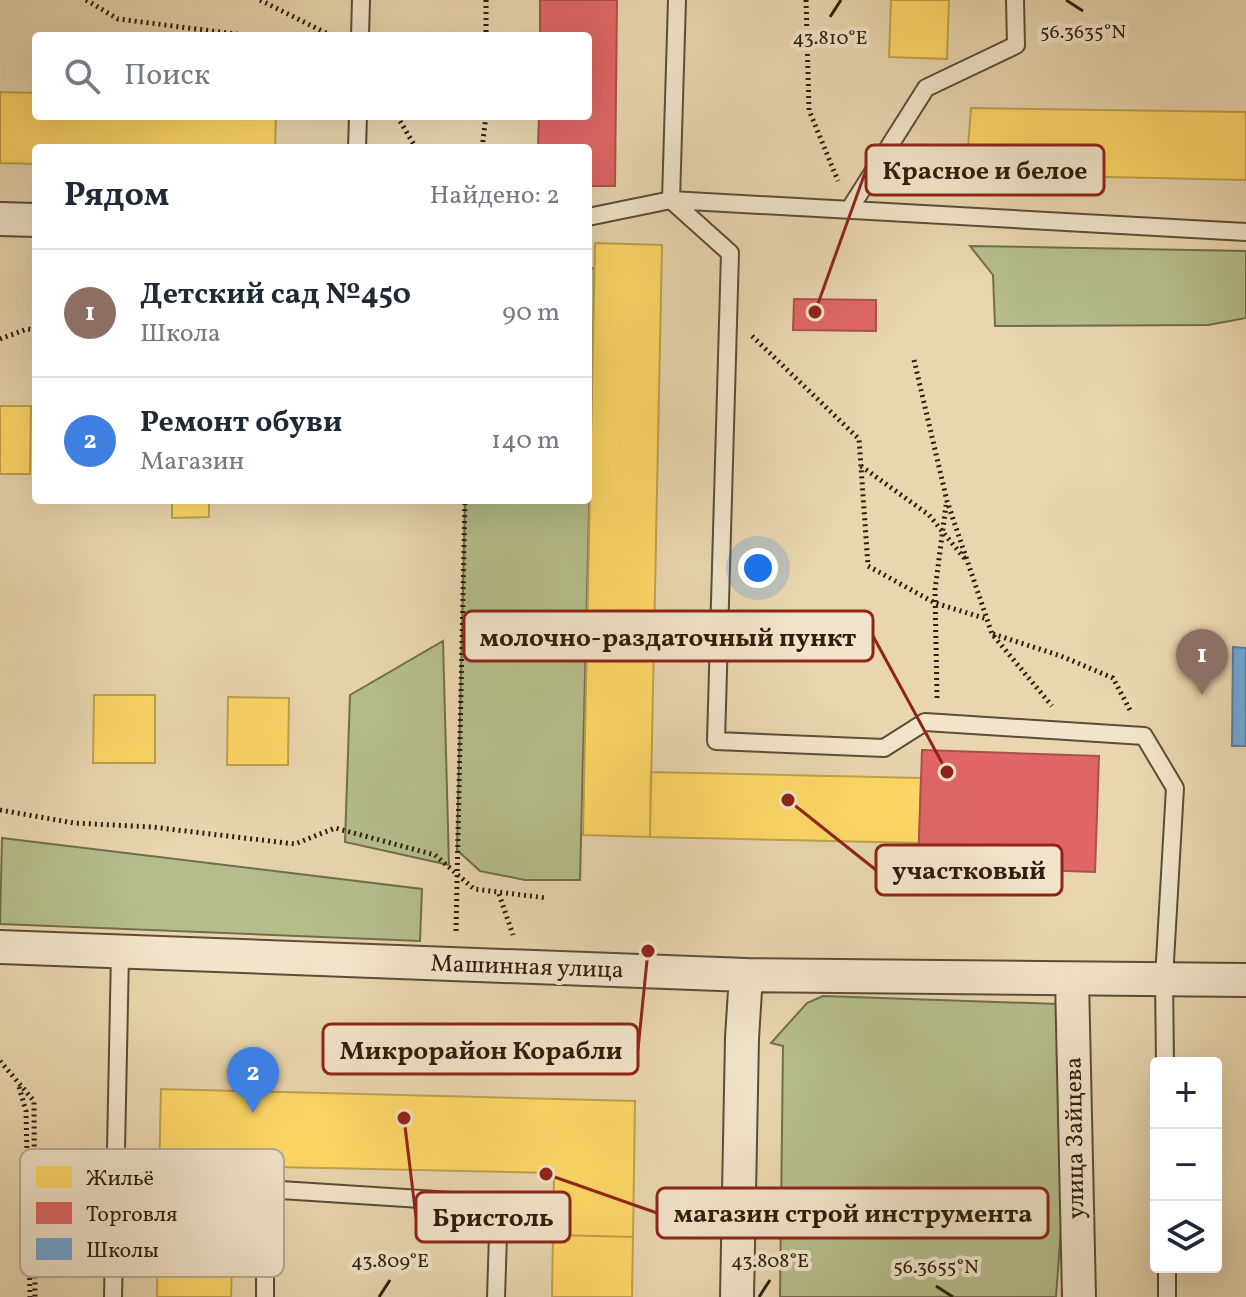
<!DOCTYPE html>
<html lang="ru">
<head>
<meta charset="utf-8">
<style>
  body { margin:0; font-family:Vollkorn,serif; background:#f6f6f7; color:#1f2937 }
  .controls { position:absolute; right:24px; bottom:24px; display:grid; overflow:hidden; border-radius:8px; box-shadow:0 8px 32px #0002 }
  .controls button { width:72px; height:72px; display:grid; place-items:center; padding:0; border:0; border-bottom:2px solid #e0e1e3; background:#fff; color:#1f2937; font:40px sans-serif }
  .you { position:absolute; left:758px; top:568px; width:28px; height:28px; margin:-20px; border:6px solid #fff; border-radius:50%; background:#1a73e8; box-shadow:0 0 0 12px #1a73e833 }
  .badge { display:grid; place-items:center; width:52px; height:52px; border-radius:50%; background:#b45309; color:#fff; font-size:26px; font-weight:700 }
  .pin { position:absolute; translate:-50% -66px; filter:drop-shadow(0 2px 4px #0008) }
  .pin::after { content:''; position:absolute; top:42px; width:28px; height:24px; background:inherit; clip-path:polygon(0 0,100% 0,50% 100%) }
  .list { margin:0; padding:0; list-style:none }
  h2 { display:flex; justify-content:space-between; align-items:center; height:104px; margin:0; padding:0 32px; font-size:34px }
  h2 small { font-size:26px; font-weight:400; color:#747a83 }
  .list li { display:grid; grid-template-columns:52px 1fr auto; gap:24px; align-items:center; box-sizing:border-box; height:128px; padding:0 32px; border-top:2px solid #e0e1e3 }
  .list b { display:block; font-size:30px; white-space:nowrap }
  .list p { margin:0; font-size:26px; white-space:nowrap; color:#747a83 }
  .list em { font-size:26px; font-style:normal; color:#747a83 }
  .icon { flex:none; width:44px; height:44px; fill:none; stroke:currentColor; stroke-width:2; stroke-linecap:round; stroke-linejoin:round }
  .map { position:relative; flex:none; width:1246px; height:1297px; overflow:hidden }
  .search { position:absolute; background:#fff; box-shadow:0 8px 32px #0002; left:32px; top:32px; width:560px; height:88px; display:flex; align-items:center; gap:20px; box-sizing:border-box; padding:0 28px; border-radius:8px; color:#747a83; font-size:30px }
  .panel { position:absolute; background:#fff; box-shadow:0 8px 32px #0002; left:32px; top:144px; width:560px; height:360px; border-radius:8px }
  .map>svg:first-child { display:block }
  .green { fill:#b5be8b; stroke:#716e4e; stroke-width:2 }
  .homes { fill:#ffd966; stroke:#c0a14c; stroke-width:2 }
  .shops { fill:#e06666; stroke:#aa514c; stroke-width:2 }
  .schools { fill:#6fa8dc; stroke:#5b7f9f; stroke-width:2 }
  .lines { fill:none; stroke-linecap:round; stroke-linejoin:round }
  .service-casing { stroke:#5c4d38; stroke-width:20 }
  .minor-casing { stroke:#5c4d38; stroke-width:36 }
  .path { stroke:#2d1f11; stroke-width:5; stroke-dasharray:2 4; stroke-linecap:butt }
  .service { stroke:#f1e4ca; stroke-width:16 }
  .minor { stroke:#f1e4ca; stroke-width:32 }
  .ticks { fill:none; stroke:#2d1f11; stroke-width:3 }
  .labels { text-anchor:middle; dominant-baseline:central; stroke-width:8; stroke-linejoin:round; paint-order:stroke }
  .street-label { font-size:24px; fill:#2d1f11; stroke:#f1e4ca }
  .key { fill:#f1e4ca; stroke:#b6a992; stroke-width:2 }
  .key-label { font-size:22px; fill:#2d1f11 }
  .ticks-label { font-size:20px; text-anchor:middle; fill:#2d1f11; stroke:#f1e4ca; stroke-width:8; stroke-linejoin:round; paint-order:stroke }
  .leader { fill:none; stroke:#8f2418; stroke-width:3 }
  .callout-dot { fill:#8f2418; stroke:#f1e4ca; stroke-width:3 }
  .callout { fill:#f1e4ca; stroke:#8f2418; stroke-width:3 }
  .callout-label { font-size:26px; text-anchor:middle; font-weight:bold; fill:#2d1f11 }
</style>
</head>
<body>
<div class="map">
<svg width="1246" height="1297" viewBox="0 0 1246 1297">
  <rect width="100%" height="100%" fill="#e9d6ae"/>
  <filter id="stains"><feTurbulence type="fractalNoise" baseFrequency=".0025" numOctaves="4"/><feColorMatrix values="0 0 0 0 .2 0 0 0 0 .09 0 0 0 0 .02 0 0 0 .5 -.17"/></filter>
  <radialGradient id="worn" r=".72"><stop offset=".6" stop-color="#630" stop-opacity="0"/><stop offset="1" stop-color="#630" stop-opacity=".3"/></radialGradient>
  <path class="green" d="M970 246 1246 251V318L1208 325 995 326 993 275Z
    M595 268 580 880H525L480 871 457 850 465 500H588V269Z
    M443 641 449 865 345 842 350 695Z
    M2 838 422 889 420 941 0 924Z
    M823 996 1057 1004 1062 1215 1056 1297H780L783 1046 771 1043 807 1003Z"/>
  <path class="homes" d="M891 0H949L947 59 889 57Z
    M0 92 36 93V116H276L275 148H36V164L0 163Z
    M971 108 1246 112V180L966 174Z
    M595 243 662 245 650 837 583 835Z
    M0 406H31L30 474H0Z
    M172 500H209V517L172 518Z
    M94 695H155V763H93Z
    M228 697 289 698 288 765H227Z
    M651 772 921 778 919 843 650 837Z
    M161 1089 635 1101 633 1237 553 1235 554 1173 234 1166 233 1226 158 1224Z
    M158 1224 233 1226 231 1297H157Z
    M553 1235 633 1237 632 1297H552Z"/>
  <path class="shops" d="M540 0H617L615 186H588V148H538L539 116H588V36H540Z
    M794 299 876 300V331L793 330Z
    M922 750 1099 756 1095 872 918 866Z"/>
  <path class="schools" d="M1233 647 1246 648V746H1232Z"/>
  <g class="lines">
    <g class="service-casing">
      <path id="service" d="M677 0 671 200 730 253 716 741 884 748 925 722 1144 736 1175 788 1164 978 1165 1063
        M360 36 361 0
        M357 148 358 116
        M849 210 926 88 1016 45 1015 0
        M588 217 671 200 1246 232
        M1167 1267V1297
        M113 1297 120 953
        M265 1297V1189L499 1204 496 1297"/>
    </g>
    <g class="minor-casing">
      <path id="minor" d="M0 219 36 220
        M0 947 746 975 1246 980
        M1072 980 1079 1297
        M737 1297 742 1038 746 975"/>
    </g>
    <path class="path" d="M86 0 118 19 252 36
      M260 0 332 36
      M486 0V36
      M806 0 809 110 838 181
      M397 116 416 148
      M482 148 486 116
      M752 336 859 439 868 566 935 603 987 619
      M0 339 27 329 36 330
      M914 360 947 501 992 634 1052 706
      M861 466 929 515 965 559
      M993 634 1061 656 1113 678 1131 712
      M937 698 935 590 946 505
      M0 810 74 823 152 827 295 844 335 828 435 855 474 889 547 898
      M499 894 513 935
      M456 931 465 500
      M0 1061 34 1101 35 1297
      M19 1087 26 1111 30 1297"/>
    <use href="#service" class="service"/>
    <use href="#minor" class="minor"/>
  </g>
  <path class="ticks" d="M1066 0 1083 11M830 17 841 0M936 1286 953 1297M379 1297 390 1280M759 1297 770 1280"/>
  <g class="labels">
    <g class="street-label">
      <text transform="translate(527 968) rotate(2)">Машинная улица</text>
      <text transform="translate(1076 1138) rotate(-91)">улица Зайцева</text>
    </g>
  </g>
  <rect x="20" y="1149" width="264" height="128" rx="12" class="key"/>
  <rect x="36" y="1166" width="36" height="22" fill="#ffd966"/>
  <rect x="36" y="1202" width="36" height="22" fill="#e06666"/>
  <rect x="36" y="1238" width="36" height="22" fill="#6fa8dc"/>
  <g class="key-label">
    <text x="86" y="1185">Жильё</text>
    <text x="86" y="1221">Торговля</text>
    <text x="86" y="1257">Школы</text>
  </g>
  <g class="ticks-label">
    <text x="1083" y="38">56.3635°N</text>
    <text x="830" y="44">43.810°E</text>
    <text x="390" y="1267">43.809°E</text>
    <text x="770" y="1267">43.808°E</text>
    <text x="936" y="1273">56.3655°N</text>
  </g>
  <path class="leader" d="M815 312L866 170M947 772L873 636M788 800L876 870M648 951L638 1049M546 1174L657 1213M404 1118L416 1217"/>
  <g class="callout-dot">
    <circle cx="815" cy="312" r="8"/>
    <circle cx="947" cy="772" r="8"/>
    <circle cx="788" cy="800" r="8"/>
    <circle cx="648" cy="951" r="8"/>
    <circle cx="546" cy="1174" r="8"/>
    <circle cx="404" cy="1118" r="8"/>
  </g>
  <g class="callout">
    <rect x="866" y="145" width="238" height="50" rx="8"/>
    <rect x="464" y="611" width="409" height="50" rx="8"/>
    <rect x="876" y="845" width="186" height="50" rx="8"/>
    <rect x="323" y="1024" width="315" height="50" rx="8"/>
    <rect x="657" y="1188" width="391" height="50" rx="8"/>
    <rect x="416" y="1192" width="154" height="50" rx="8"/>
  </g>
  <g class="callout-label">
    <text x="985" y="179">Красное и белое</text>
    <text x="668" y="646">молочно-раздаточный пункт</text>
    <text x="969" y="879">участковый</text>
    <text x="481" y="1059">Микрорайон Корабли</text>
    <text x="853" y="1222">магазин строй инструмента</text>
    <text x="493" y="1226">Бристоль</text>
  </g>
  <rect width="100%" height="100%" filter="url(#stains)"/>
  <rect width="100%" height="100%" fill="url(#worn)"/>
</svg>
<div class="controls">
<button>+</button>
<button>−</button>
<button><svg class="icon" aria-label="layers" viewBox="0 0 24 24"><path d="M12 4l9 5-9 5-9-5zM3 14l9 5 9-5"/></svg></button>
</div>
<div class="you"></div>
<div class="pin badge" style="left:1202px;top:695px;background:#8d6e63">1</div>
<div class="pin badge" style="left:253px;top:1113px;background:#3f7fe0">2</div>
<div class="search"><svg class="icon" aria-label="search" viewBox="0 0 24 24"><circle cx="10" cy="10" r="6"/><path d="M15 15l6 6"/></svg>Поиск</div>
<section class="panel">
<h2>Рядом<small>Найдено: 2</small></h2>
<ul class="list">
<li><span class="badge" style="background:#8d6e63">1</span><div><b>Детский сад №450</b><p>Школа</p></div><em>90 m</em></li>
<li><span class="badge" style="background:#3f7fe0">2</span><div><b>Ремонт обуви</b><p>Магазин</p></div><em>140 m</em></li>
</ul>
</section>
</div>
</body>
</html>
